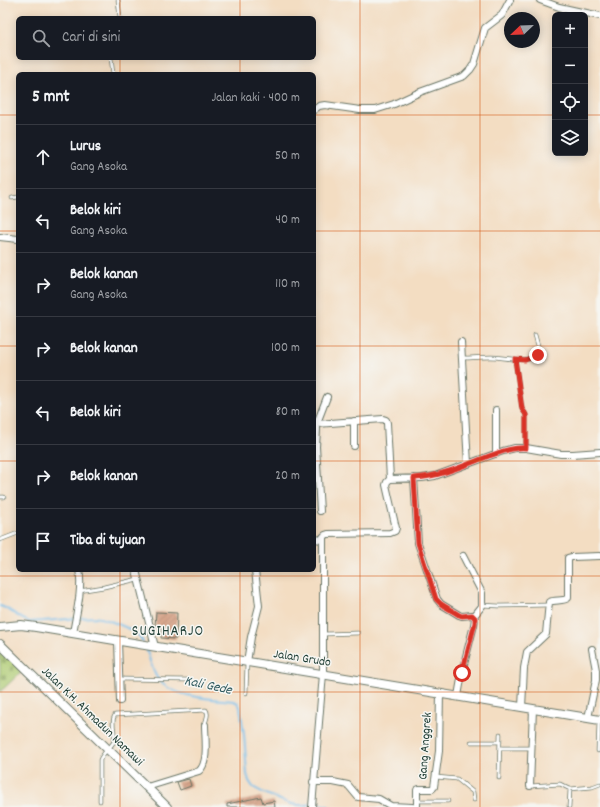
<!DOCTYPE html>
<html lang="id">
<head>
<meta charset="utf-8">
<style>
  body { margin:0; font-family:Dekko,sans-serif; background:#242831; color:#f1f3f6 }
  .controls { position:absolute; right:12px; top:12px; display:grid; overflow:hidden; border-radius:6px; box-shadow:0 2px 10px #0003 }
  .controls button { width:36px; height:36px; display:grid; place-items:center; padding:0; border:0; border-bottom:1px solid #363941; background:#171b24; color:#f1f3f6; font:20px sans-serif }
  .compass { position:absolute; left:504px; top:12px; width:36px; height:36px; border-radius:50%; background:#171b24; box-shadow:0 2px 10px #0003; rotate:247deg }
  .stop { position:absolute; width:12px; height:12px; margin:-9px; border:3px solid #d93025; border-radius:50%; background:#fff }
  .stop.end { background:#d93025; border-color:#fff; box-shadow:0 1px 4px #0008 }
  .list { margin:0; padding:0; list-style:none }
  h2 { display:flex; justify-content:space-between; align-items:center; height:52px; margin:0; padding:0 16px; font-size:17px }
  h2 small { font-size:13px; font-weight:400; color:#9ea1a6 }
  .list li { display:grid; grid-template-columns:26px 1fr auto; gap:12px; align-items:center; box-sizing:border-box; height:64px; padding:0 16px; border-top:1px solid #363941 }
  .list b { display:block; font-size:15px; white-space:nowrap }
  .list p { margin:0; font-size:13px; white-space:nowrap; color:#9ea1a6 }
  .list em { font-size:13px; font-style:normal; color:#9ea1a6 }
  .icon { flex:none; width:22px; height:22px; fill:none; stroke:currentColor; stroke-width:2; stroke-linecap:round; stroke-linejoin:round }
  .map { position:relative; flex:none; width:600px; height:807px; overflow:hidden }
  .search { position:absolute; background:#171b24; box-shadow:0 2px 10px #0003; left:16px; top:16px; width:300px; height:44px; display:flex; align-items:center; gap:10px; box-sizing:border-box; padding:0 14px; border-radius:6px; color:#9ea1a6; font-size:15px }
  .panel { position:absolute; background:#171b24; box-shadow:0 2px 10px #0003; left:16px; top:72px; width:300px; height:500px; border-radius:6px }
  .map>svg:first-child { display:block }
  .cemetery { fill:url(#cemetery-stones); stroke:#668452 }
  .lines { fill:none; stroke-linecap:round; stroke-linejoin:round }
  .stream { stroke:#70bbe9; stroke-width:2 }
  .building { fill:url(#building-hatch) }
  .lane-casing { stroke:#697566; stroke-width:4.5 }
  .street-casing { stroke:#697566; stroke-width:8 }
  .secondary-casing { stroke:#697566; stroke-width:10 }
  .lane { stroke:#fff; stroke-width:3 }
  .street { stroke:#fff; stroke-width:6 }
  .secondary { stroke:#fff; stroke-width:8 }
  .route { stroke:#d93025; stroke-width:5 }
  .grid { fill:none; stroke:#d45610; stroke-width:1; stroke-opacity:0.55 }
  .labels { text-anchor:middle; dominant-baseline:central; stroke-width:3; stroke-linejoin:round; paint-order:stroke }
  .street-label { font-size:13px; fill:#1f3d34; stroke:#f6f6f2 }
  .water-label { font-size:14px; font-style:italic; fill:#335c61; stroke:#f6f6f2 }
  .quarter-label { font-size:15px; letter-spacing:1px; fill:#1f3d34; stroke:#f6f6f2 }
</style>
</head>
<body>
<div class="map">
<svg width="600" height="807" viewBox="0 0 600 807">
  <defs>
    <pattern id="cemetery-stones" width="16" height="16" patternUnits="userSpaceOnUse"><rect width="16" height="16" fill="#aecb71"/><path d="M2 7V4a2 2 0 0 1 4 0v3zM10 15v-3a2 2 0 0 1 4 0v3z" fill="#8da65e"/></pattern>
    <pattern id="building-hatch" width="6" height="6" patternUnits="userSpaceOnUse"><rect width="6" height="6" fill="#d19779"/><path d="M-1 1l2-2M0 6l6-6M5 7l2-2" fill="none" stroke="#a97c64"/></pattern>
  </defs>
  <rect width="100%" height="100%" fill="#f6f6f2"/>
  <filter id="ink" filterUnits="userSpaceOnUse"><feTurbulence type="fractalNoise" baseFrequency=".025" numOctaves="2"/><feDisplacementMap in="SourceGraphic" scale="8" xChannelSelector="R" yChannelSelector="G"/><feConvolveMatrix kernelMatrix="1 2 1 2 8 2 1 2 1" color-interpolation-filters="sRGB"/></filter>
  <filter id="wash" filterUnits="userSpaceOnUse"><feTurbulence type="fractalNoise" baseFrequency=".012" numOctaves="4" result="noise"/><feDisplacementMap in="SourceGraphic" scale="16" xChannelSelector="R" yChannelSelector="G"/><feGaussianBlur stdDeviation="0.9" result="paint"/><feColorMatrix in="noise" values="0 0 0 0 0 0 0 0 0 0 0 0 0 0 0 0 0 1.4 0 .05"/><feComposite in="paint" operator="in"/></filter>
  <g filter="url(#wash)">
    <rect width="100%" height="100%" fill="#f3ddc2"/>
    <path class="cemetery" d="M0 648 23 670 0 692Z"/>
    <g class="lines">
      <path class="stream" d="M0 606C11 609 19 619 30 622L93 617C103 617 130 628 137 634 140 636 141 639 143 642
        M146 647C149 657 152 671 158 679 172 698 213 699 234 701L238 703 240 707 244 734 247 774 249 781 253 787C261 792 289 805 298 805 309 806 318 801 329 807"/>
    </g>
    <g id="blocks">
      <path class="building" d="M156 612 177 613 176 639 161 638V626H155Z
        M189 779 191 786 180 790 177 782Z
        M261 797 263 803 274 801 275 807H227V804Z"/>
    </g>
  </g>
  <g filter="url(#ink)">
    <use href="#blocks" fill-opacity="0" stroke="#697566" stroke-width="1"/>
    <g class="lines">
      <g class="lane-casing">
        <path id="lane" d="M118 0 120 18
          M111 58 113 74
          M12 198 18 197
          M463 358C472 358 482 357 491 357 507 357 528 365 540 353L535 335
          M515 359 522 409 525 413 526 415V447
          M0 497H4
          M0 540 18 533
          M79 591 104 587 138 579
          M482 605 499 606 548 605
          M324 634 358 633
          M120 679 188 680
          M246 693 247 663
          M471 742H500
          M500 748H531
          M598 751 599 720
          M436 777 457 779 473 792 474 800
          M499 778 500 734
          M530 786 560 784 570 789 592 787 600 784
          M100 801V760C103 752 111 748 114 741 116 732 110 722 115 715L206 710C210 715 205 720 205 725
          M417 801H448
          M569 807 570 789"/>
      </g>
      <g class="street-casing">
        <path id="street" d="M540 0 559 7 600 16
          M314 110 319 106 325 105 360 110H375L394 104 420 92 464 76 470 70 474 64 485 28 502 15 510 0
          M0 237 18 239
          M461 342 468 464
          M496 410V454
          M354 421V446
          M317 424 383 419 386 420 387 423 390 479
          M414 478 418 543 437 599 441 604 459 615 462 616 472 615 475 618 474 625 463 668 458 696
          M320 511 316 447 317 429V423L327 397
          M314 539 323 540
          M463 556 482 593V606L474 616
          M136 570 155 647
          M73 633C76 615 83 587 79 570
          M118 641 120 701
          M247 662 251 637 259 606 255 570
          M522 707 524 668 527 652 546 634 549 602C555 599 563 602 568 598V558L572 557 600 556
          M588 718 596 680V670L592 649
          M313 782H333L348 785 358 797 379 799 391 806 412 807
          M530 786 533 709
          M147 787 199 771C209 763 205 737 205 725
          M312 807 323 674V537L325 535 328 534 390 533 395 531 396 528 395 524 386 485 387 482 390 479 422 478 435 476 503 451 515 448H526L561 454H573L600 452
          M415 807 417 806V790L419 789H432L434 787 439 751 440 693"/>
      </g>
      <g class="secondary-casing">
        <path id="secondary" d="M0 627 21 625 36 627 600 720
          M0 644 167 807"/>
      </g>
      <use href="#lane" class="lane"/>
      <use href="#street" class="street"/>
      <use href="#secondary" class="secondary"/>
    </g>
  </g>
  <g class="lines" filter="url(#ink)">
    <path class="route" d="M462 673 475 623V618L472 615 462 616 459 615 441 604 436 599 418 543 414 478C440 477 465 465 489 456 501 452 513 447 526 448V415L525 413 522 409 515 359 525 360 538 355"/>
  </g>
  <path class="grid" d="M120 0V18M240 0V18M360 0V807M480 0V807M120 58V74M240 58V74M0 115H18M314 115H555M585 115H600M0 231H18M314 231H600M0 346H18M314 346H600M0 461H18M314 461H600M120 570V807M240 570V807M0 576H600M0 692H600"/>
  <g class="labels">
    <g class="street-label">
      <text transform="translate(302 659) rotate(9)">Jalan Grudo</text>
      <text transform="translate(92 717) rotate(44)">Jalan K.H. Ahmadun Namawi</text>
      <text transform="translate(426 746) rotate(-86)">Gang Anggrek</text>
    </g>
    <g class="water-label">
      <text transform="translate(208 686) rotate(12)">Kali Gede</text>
    </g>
    <g class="quarter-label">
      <text x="168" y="632">SUGIHARJO</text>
    </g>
  </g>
</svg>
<div class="controls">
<button>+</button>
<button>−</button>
<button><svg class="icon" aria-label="locate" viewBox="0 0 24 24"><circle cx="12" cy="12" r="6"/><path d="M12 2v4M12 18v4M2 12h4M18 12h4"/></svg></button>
<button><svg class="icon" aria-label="layers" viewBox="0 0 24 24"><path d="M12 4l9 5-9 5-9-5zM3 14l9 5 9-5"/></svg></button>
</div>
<svg class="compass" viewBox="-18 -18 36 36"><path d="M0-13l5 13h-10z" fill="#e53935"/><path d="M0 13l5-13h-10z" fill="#9ea1a6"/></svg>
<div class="stop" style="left:462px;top:673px"></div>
<div class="stop end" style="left:538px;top:355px"></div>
<div class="search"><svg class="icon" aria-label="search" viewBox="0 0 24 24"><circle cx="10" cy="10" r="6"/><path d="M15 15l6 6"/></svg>Cari di sini</div>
<section class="panel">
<h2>5 mnt<small>Jalan kaki · 400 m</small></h2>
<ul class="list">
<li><svg class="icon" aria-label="ahead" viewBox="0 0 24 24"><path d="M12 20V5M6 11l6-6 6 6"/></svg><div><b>Lurus</b><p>Gang Asoka</p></div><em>50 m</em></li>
<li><svg class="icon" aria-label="left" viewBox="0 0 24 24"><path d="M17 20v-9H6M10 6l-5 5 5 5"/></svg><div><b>Belok kiri</b><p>Gang Asoka</p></div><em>40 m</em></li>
<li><svg class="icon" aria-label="right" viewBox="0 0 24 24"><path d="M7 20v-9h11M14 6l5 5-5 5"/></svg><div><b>Belok kanan</b><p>Gang Asoka</p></div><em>110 m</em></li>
<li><svg class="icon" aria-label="right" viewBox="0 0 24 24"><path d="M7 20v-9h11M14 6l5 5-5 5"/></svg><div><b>Belok kanan</b></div><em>100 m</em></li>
<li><svg class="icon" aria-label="left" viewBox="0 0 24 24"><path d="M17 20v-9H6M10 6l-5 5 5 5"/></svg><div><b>Belok kiri</b></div><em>80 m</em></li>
<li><svg class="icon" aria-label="right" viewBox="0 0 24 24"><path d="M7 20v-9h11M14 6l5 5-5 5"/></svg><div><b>Belok kanan</b></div><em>20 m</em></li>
<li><svg class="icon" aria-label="arrive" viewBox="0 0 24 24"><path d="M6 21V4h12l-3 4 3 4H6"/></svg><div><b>Tiba di tujuan</b></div></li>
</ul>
</section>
</div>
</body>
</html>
